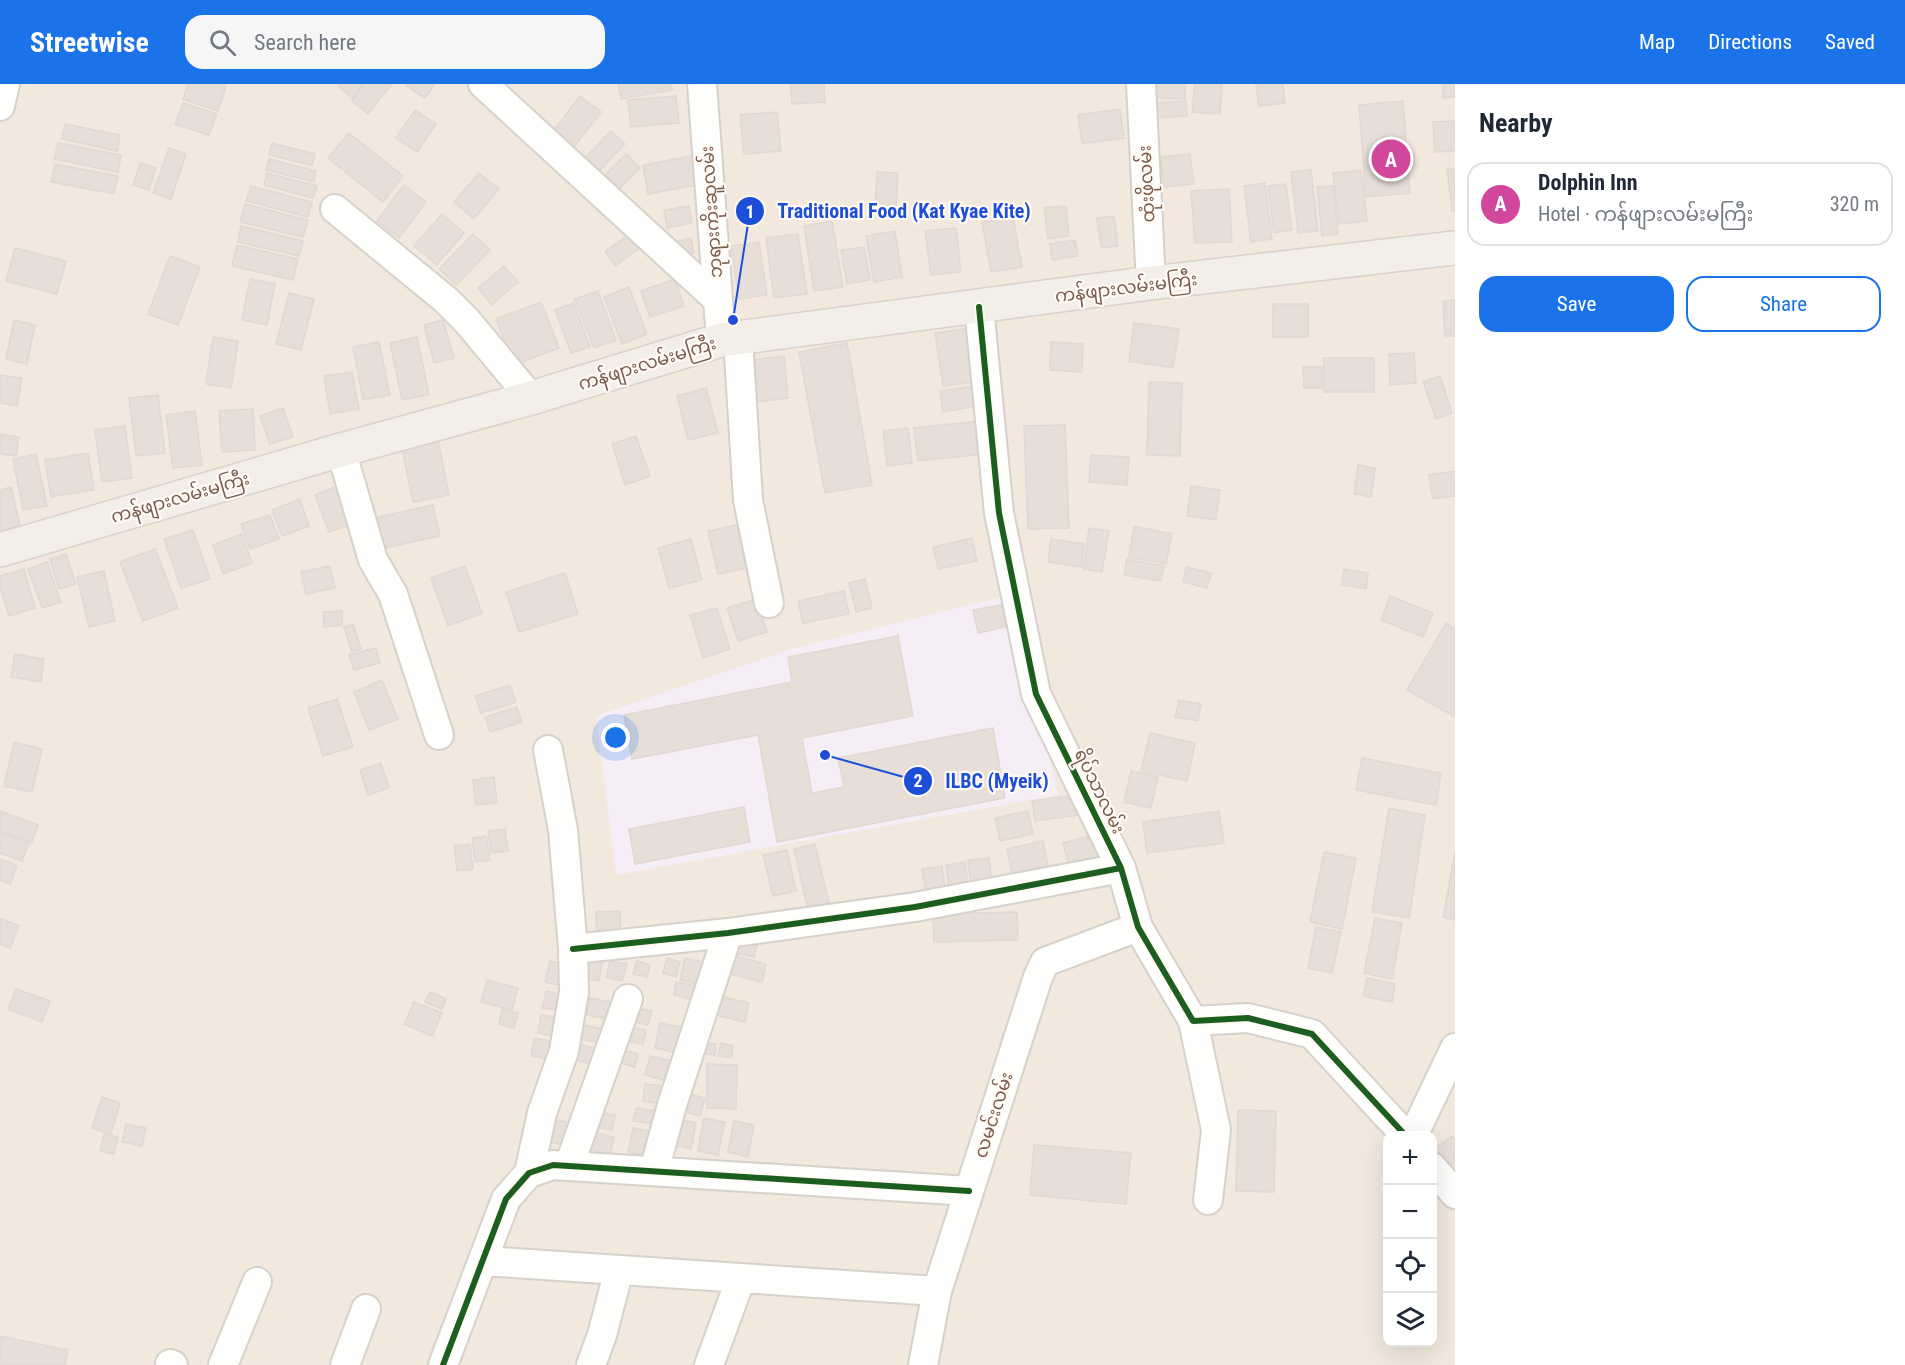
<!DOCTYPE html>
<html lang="en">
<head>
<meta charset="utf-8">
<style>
  body { margin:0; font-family:"Roboto Condensed","Noto Sans Myanmar",sans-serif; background:#f6f6f7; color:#1f2937 }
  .controls { position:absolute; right:18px; bottom:18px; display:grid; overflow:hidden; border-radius:12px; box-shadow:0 6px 24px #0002 }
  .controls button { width:54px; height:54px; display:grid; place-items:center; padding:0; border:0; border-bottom:2px solid #e0e1e3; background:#fff; color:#1f2937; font:30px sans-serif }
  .you { position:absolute; left:616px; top:654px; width:21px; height:21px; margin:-15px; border:4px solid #fff; border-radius:50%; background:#1a73e8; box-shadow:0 0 0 9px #1a73e833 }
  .badge { display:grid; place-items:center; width:39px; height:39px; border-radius:50%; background:#1a73e8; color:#fff; font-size:20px; font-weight:700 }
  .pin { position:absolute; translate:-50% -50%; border:3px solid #fff; box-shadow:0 2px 6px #0006 }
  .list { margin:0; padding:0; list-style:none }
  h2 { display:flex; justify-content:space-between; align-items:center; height:78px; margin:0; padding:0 24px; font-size:26px }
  h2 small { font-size:20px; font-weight:400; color:#747a83 }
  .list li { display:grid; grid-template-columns:39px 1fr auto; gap:18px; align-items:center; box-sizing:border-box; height:84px; margin:0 12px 12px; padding:0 12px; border:2px solid #e0e1e3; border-radius:18px }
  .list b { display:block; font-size:22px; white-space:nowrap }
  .list p { margin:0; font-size:20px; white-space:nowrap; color:#747a83 }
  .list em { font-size:20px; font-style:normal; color:#747a83 }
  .actions { display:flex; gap:12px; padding:18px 24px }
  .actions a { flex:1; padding:14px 0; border:2px solid #1a73e8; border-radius:18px; text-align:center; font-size:21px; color:#1a73e8 }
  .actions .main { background:#1a73e8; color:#fff }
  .icon { flex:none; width:33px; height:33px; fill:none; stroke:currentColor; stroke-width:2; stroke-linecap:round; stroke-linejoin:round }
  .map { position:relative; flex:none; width:1455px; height:1281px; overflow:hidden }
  header { display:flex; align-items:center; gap:36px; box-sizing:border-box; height:84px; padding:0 30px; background:#1a73e8; color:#fff }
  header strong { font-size:28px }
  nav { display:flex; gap:33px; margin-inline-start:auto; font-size:21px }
  .search { width:420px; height:54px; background:#f6f6f7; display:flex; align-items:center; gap:15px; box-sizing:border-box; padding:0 21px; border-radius:18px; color:#747a83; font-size:22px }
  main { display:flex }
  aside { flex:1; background:#fff }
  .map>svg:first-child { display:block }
  .residential { fill:#f2e8de; fill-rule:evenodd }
  .education { fill:#f6eef6 }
  .building { fill:#e6ded7; stroke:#e2d8d2; stroke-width:1.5 }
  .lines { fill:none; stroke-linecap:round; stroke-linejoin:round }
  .minor-casing { stroke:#d7d1cb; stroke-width:32 }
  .major-casing { stroke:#dad1cc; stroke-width:36 }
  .minor { stroke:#fefefd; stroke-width:28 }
  .major { stroke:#f3eee8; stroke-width:33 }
  .cycleway-casing { stroke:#fffaf3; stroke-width:10 }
  .cycleway { stroke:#1b5e20; stroke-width:6 }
  .labels { text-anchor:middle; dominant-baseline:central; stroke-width:4.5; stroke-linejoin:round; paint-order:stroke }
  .street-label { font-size:18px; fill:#7a5c4d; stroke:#fffaf3 }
  .leader { fill:none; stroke:#1d4ed8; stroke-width:2 }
  .callout-dot { fill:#1d4ed8; stroke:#fffaf3; stroke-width:2 }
  .mark-label { font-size:18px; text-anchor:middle; font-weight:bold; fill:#fff }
  .callout-label { font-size:20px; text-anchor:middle; font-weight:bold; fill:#1d4ed8; stroke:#fffaf3; stroke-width:4.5; stroke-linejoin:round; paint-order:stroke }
</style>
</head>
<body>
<header>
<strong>Streetwise</strong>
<div class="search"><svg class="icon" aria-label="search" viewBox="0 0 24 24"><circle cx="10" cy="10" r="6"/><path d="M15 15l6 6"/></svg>Search here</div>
<nav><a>Map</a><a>Directions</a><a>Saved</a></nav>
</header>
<main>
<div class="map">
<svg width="1455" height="1281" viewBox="0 0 1455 1281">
  <rect width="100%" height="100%" fill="#f9f5f0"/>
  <path class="residential" d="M0 0H1455V1281H0ZM1388 1052H1432V1258H1388Z"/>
  <path class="education" d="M1010 511 1058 711 616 791 596 632 788 566Z"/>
  <path class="building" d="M188 0H220L226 2 218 27 183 15Z
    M340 0H363L352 14 338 2Z
    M365 0H392L368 30 352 17Z
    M407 0H435L425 14 406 2Z
    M618 0H671L672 6 621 15Z
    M790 0H824L825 18 792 20Z
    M1154 0H1185V15L1154 14Z
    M1195 0H1222L1220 30 1192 28Z
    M1256 0H1283L1285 19 1259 22Z
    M1443 0H1455V13L1443 14Z
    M580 12 601 28 574 63 553 47Z
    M676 12 679 39 631 43 628 16Z
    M1186 17 1187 32 1156 34V19Z
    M1403 17 1410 109 1366 113 1359 21Z
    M183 19 217 30 209 51 175 40Z
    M1120 25 1124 54 1082 60 1078 31Z
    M415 26 436 40 417 68 396 54Z
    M777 28 781 67 744 70 740 31Z
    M1455 37V67L1435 68 1433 38Z
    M65 40 120 51 117 67 62 55Z
    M611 47 625 60 597 89 583 76Z
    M349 49 403 92 383 118 328 74Z
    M58 59 121 71 118 88 54 75Z
    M272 59 315 70 312 81 269 71Z
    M169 64 186 70 171 115 153 109Z
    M626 70 640 84 615 109 601 95Z
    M1190 70 1194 100 1164 103 1161 73Z
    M696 71 702 100 648 110 643 81Z
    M269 75 316 87 314 98 266 86Z
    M140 79 156 84 149 106 133 101Z
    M55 80 118 92 114 110 51 98Z
    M1447 85H1455V127H1452Z
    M1311 86 1318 147 1298 149 1291 88Z
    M1361 86 1367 137 1339 140 1333 89Z
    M877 88 898 89 896 125 875 124Z
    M267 89 317 102 313 114 264 101Z
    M479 89 499 105 474 135 454 118Z
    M1265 99 1272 155 1251 158 1244 102Z
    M1286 100 1292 146 1274 149 1268 102Z
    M404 101 426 118 399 154 377 137Z
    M251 102 312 118 308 133 246 117Z
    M1333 102 1338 150 1322 152 1317 103Z
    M1229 105 1232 158 1195 159 1191 107Z
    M245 120 308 136 303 153 240 138Z
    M689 122 692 139 667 144 664 126Z
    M1066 122 1069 152 1048 155 1044 124Z
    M442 130 464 149 437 181 414 162Z
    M1114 132 1118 162 1101 164 1097 134Z
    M1013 133 1022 183 991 188 982 138Z
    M832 137 843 203 814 207 804 142Z
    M241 142 303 157 299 172 238 158Z
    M956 144 961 188 931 191 925 147Z
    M895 147 902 193 874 198 866 152Z
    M473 150 490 166 456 201 439 185Z
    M630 150 640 164 615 182 605 167Z
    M798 150 807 210 774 214 766 154Z
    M691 154 694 169 676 172 673 158Z
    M1075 156 1078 172 1052 176 1050 160Z
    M759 158 767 211 739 215 731 162Z
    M237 161 298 175 293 196 232 182Z
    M864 163 870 196 847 200 841 166Z
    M15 164 66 177 57 210 6 197Z
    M170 172 200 183 178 241 148 230Z
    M504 182 518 198 492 221 478 204Z
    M250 195 275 200 267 241 242 236Z
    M675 195 684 222 650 233 641 207Z
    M629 203 647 250 622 260 604 213Z
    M598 207 616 256 594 264 575 215Z
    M289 209 314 215 301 266 276 260Z
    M1455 216V252H1445L1443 217Z
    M541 218 559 264 514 281 496 235Z
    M574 219 590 263 571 269 555 226Z
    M1273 220H1308V253H1273Z
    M14 236 35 241 27 280 6 275Z
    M443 236 454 274 434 279 424 241Z
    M1134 239 1179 245 1173 284 1129 277Z
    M971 244 979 297 943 302 935 249Z
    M213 253 238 257 231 304 206 300Z
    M417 253 429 311 402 316 390 259Z
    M379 258 390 311 363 316 353 263Z
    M1051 258 1083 260 1082 288 1050 286Z
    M847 259 872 401 825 409 799 268Z
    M1414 269 1416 299 1390 301 1389 270Z
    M784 272 788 314 755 318 750 276Z
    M1324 274H1374V308H1324Z
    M1303 283H1322V304H1304Z
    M352 288 359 325 330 330 324 292Z
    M0 291 22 294 17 322 0 319Z
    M1440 292 1452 329 1436 335 1423 298Z
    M1149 298 1182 299 1180 372 1147 371Z
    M976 302 979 322 943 328 940 307Z
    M706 304 718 349 688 356 677 312Z
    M158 311 165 369 136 372 129 314Z
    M283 324 293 353 270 360 260 332Z
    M253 325 255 366 222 368 219 327Z
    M195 327 202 381 173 384 166 331Z
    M980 337 983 370 918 377 914 344Z
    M1065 341 1069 444 1028 445 1024 342Z
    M125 342 132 394 102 398 95 346Z
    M908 344 912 379 887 382 883 347Z
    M0 350 19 353 16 372 0 370Z
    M636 352 650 392 625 401 612 360Z
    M438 356 449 411 413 418 402 364Z
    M88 369 94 406 51 413 45 376Z
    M36 370 47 422 23 426 13 375Z
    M1091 371 1129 373 1127 401 1089 398Z
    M1358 381 1375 384 1371 413 1354 410Z
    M1455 387V412L1433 415 1429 391Z
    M340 401 355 439 329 448 315 411Z
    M1191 402 1220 406 1216 436 1187 432Z
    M11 403 20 442 0 447V406Z
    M300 415 309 442 282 452 272 426Z
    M433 421 440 452 375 466 369 435Z
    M270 431 279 455 250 465 241 440Z
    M737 441 747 484 718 490 708 447Z
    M1134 442 1172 450 1166 480 1129 473Z
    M1089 444 1109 447 1102 488 1083 485Z
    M193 446 210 495 181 504 164 455Z
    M242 450 252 479 223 490 213 461Z
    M972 454 977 477 938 485 933 463Z
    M691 455 702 496 669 504 658 464Z
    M1051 455 1084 460 1081 483 1048 478Z
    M155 465 178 524 143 537 120 478Z
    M66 470 76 500 59 505 50 475Z
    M1127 475 1164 482 1161 497 1124 491Z
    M47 478 61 518 42 524 28 485Z
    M330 482 335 504 306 510 301 488Z
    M465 482 482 529 448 542 431 494Z
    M1186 483 1211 489 1207 504 1183 498Z
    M24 485 35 524 9 532 0 503V492Z
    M1344 485 1368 489 1366 505 1342 501Z
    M104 487 115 537 89 543 77 493Z
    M565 489 578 530 519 548 506 508Z
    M865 495 872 524 856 528 849 499Z
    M844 507 849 530 803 539 798 517Z
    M1390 512 1433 529 1423 553 1381 536Z
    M757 515 767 548 738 557 727 524Z
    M1001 521 1006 543 978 549 973 526Z
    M717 524 730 565 703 574 690 531Z
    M342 527V541L324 543 323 528Z
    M1446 539 1455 545V633L1407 606Z
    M353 540 361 565 352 568 344 543Z
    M898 552 913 632 802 654 812 709 844 703 838 674 993 644 1005 714 777 758 758 651 632 675 624 631 792 598 788 573Z
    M376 564 380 579 354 586 349 571Z
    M15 570 44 575 41 598 11 593Z
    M382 596 398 635 369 646 354 608Z
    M510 601 516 618 481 629 475 612Z
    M337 615 353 663 323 672 308 624Z
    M1179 616 1201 620 1198 637 1175 633Z
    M517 623 522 638 490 648 485 633Z
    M1150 649 1195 659 1187 697 1141 687Z
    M14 658 42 665 32 708 4 702Z
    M1362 674 1441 689 1436 721 1356 706Z
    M381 679 389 704 368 711 360 686Z
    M1131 687 1158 693 1151 724 1124 718Z
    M494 693 497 719 476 721 473 696Z
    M1076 711 1079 731 1035 737 1032 717Z
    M744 723 750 758 635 780 629 745Z
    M1389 724 1425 731 1409 834 1372 828Z
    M0 727 38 741 32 758 0 747Z
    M1028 727 1033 750 1000 757 995 734Z
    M1219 727 1224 759 1147 769 1143 738Z
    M505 745 508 767 491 769 488 747Z
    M0 749 29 759 22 777 0 769Z
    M1101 749 1108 775 1070 785 1063 759Z
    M486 752 490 776 475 778 472 754Z
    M1043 757 1048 782 1012 790 1007 765Z
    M470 760 473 785 457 787 454 762Z
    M815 760 829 820 808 825 794 765Z
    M787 766 796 807 773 812 763 771Z
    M1324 768 1356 774 1342 845 1310 838Z
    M1455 768V836L1443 833Z
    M989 774 992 798 971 801 968 776Z
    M0 775 17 782 10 800 0 796Z
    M965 778 968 802 949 805 946 781Z
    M942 782 945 806 926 808 922 785Z
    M620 827 621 856 597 857 596 828Z
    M1017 828 1018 856 934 858 933 830Z
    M0 834 19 842 10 864 0 860Z
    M1375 834 1402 839 1392 895 1364 889Z
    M1316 843 1341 848 1332 889 1308 884Z
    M733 855 757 860 754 873 730 868Z
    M735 872 766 880 762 898 730 890Z
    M667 874 680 878 676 893 663 889Z
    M685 874 711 880 706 902 680 896Z
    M582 876 602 879 599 897 579 894Z
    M550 877 572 882 568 903 545 898Z
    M610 877 627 880 622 897 606 893Z
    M637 877 650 881 647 893 633 890Z
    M1367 894 1395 900 1392 918 1363 912Z
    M487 896 518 904 512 926 481 918Z
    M676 898 702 903 699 917 674 911Z
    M16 905 50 917 42 938 8 925Z
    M546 907 566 911 563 927 542 924Z
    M430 908 446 915 442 925 425 918Z
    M715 911 749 919 745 938 710 930Z
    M590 914 611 918 608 935 586 931Z
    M414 918 442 929 432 952 404 940Z
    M637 924 652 927 648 941 634 938Z
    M502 925 518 929 514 944 499 940Z
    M541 931 567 935 563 954 538 949Z
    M660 939 692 945 686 971 655 964Z
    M584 941 604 945 601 959 581 955Z
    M629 943 646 946 643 960 626 957Z
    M534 954 558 958 555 976 531 972Z
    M704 959 716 960 715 971 703 970Z
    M721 959 733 962 731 974 718 972Z
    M580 960 599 966 595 981 576 976Z
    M623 966 638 970 635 983 620 979Z
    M650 972 679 979 675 999 645 991Z
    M707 980 737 981 736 1025 707 1024Z
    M645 1000 664 1002 662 1020 643 1017Z
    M682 1008 705 1014 700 1032 677 1026Z
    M102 1013 120 1019 111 1050 92 1044Z
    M636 1024 656 1027 653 1040 633 1037Z
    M1238 1026 1276 1027 1274 1108 1236 1107Z
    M597 1028 615 1031 612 1046 594 1043Z
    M549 1034 572 1039 567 1062 544 1057Z
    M704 1034 725 1038 718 1071 698 1067Z
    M678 1035 696 1039 691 1065 672 1061Z
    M734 1037 754 1041 748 1073 728 1068Z
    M126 1040 146 1044 142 1062 122 1058Z
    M633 1044 652 1048 647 1072 628 1068Z
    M587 1047 614 1053 610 1072 582 1066Z
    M104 1050 118 1053 114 1070 100 1067Z
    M1452 1052 1455 1056V1079L1445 1087 1432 1071V1067Z
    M1034 1061 1131 1069 1126 1120 1030 1111Z
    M0 1252 68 1266 65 1281H0Z"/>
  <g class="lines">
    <g class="minor-casing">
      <path id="minor" d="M483 0 718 216
        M702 0 721 256
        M1141 0 1151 199
        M0 22 5 0
        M335 125 446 216 467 237 531 314
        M979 223 999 429 1036 610 1121 784 1138 843 1193 937 1248 934 1312 950 1406 1052
        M738 254 748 416 769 519
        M341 366 373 476 393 510 439 651
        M573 865 728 849 915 823 1121 784
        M1193 937 1216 1046 1208 1116
        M1413 1052 1455 964
        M569 1082 628 915
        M1432 1083 1455 1110
        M654 1087 672 1021 728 849
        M529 1089 542 1029 564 967 574 908 573 865 563 746 548 666
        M483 1177 937 1207
        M170 1280 173 1281
        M223 1281 257 1198
        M345 1281 366 1225
        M443 1281 506 1115 529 1089 553 1081 969 1107
        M591 1281 602 1251 619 1186
        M709 1281 741 1194
        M923 1281 937 1207 1038 893 1045 878 1138 843"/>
    </g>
    <g class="major-casing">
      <path id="major" d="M0 466 341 366 531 314 721 256 1151 199 1455 164"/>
    </g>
    <use href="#minor" class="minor"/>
    <use href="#major" class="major"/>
    <g class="cycleway-casing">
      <path id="cycleway" d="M979 223 999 429 1036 610 1121 784 1138 843 1193 937 1248 934 1312 950 1406 1052
        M573 865 728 849 915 823 1121 784
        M443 1281 506 1115 529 1089 553 1081 969 1107"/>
    </g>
    <use href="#cycleway" class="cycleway"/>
  </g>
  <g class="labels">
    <g class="street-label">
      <text transform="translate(1146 100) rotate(-93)">ထုံးဖိုလမ်း</text>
      <text transform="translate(711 128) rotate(-94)">ဘုရားကိုးဆူလမ်း</text>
      <text transform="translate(1126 203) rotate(-7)">ကန်ဖျားလမ်းမကြီး</text>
      <text transform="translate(647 279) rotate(-17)">ကန်ဖျားလမ်းမကြီး</text>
      <text transform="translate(180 413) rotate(-16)">ကန်ဖျားလမ်းမကြီး</text>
      <text transform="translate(1100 707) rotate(64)">ရိပ်သာလမ်း</text>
      <text transform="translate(993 1031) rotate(-72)">လမင်းလမ်း</text>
    </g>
  </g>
  <path class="leader" d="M733 236L750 127M825 671L918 697"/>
  <g class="callout-dot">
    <circle cx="733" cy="236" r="6"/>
    <circle cx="825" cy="671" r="6"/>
    <circle cx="750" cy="127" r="15"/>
    <circle cx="918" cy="697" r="15"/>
  </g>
  <g class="mark-label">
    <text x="750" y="134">1</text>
    <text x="918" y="703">2</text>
  </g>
  <g class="callout-label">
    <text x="904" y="134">Traditional Food (Kat Kyae Kite)</text>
    <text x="997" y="704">ILBC (Myeik)</text>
  </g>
</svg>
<div class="controls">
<button>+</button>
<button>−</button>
<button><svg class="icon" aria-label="locate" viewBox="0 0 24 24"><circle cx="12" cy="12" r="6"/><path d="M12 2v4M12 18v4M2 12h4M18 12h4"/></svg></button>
<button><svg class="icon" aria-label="layers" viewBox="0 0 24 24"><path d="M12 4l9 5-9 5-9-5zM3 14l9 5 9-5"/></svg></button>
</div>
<div class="you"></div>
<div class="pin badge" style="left:1391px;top:75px;background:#d1479c">A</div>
</div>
<aside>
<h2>Nearby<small></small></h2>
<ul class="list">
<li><span class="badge" style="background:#d1479c">A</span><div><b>Dolphin Inn</b><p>Hotel · ကန်ဖျားလမ်းမကြီး</p></div><em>320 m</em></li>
</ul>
<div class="actions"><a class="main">Save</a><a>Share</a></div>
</aside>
</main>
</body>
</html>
